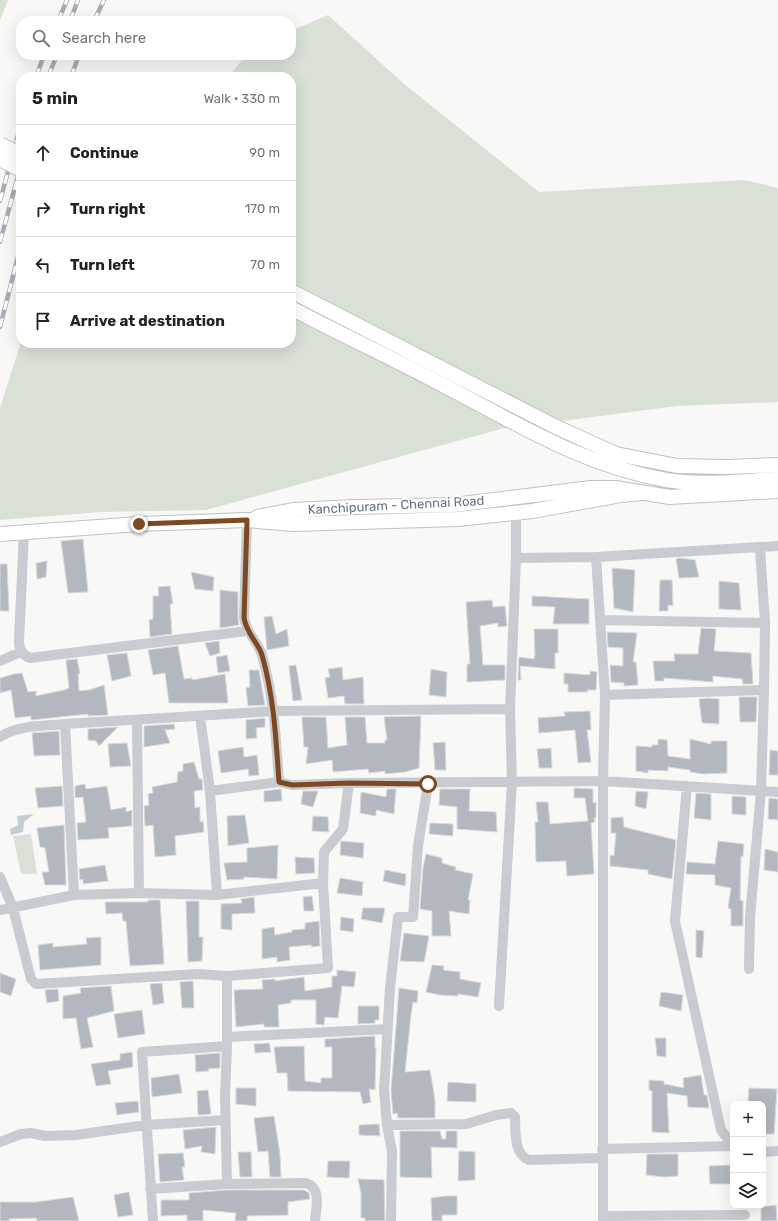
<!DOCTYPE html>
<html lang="en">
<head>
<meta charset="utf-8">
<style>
  body { margin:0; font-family:Rubik,sans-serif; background:#f6f6f6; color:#222 }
  .controls { position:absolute; right:12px; bottom:12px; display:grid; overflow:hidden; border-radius:8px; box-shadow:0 4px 16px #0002 }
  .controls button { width:36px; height:36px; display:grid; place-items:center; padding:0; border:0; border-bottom:1px solid #e0e0e0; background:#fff; color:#222; font:20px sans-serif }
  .stop { position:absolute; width:12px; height:12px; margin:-9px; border:3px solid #7d4822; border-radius:50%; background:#fff }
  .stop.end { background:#7d4822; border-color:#fff; box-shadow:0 1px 4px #0008 }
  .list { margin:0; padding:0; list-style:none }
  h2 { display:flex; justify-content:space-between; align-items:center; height:52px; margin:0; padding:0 16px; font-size:17px }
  h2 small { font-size:13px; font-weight:400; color:#767676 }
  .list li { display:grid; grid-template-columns:26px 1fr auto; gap:12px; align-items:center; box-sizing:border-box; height:56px; padding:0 16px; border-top:1px solid #e0e0e0 }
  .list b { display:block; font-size:15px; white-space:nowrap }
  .list em { font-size:13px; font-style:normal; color:#767676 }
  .icon { flex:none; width:22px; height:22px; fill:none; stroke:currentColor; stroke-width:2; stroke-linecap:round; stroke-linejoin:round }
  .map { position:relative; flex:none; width:778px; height:1221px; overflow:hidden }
  .search { position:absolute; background:#fff; box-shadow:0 4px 16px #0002; left:16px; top:16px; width:280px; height:44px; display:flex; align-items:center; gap:10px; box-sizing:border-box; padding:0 14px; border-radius:16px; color:#767676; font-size:15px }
  .panel { position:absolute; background:#fff; box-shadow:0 4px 16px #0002; left:16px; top:72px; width:280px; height:276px; border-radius:16px }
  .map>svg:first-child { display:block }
  .green { fill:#d9e1d7 }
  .water { fill:#c5cdd4 }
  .building { fill:#b3b8c0; stroke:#dadad8 }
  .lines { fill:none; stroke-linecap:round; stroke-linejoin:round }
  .secondary-casing { stroke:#bdc0c6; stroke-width:16 }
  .street { stroke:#c8cbcf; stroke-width:10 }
  .secondary { stroke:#fff; stroke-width:14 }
  .rail-casing { stroke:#a8acb4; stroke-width:4.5 }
  .rail { stroke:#fff; stroke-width:3; stroke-dasharray:9; stroke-linecap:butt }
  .secondary-bridge-casing { stroke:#bdc0c6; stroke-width:16; stroke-linecap:butt }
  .secondary-bridge { stroke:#fff; stroke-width:14 }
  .route { stroke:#7d4822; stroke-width:5 }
  .labels { text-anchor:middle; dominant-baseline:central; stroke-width:4; stroke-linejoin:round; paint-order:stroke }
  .street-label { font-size:13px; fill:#667389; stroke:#fff }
</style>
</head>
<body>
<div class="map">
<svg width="778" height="1221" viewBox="0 0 778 1221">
  <rect width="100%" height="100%" fill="#f8f9f6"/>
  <path class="green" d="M0 0H8L0 20Z
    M328 15 403 83 539 192 745 180 778 188V402L677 406 501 429 206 510 101 512 0 520V408L21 342V343H291V77H228L246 55H291V31Z
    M31 834 37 874H21L13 836Z"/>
  <path class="water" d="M34 814 24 822 23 832 11 835 10 829 18 825 17 816Z"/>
  <path class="building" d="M83 539 88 592 68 593 61 541Z
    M680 558 695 560 699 577 679 578 676 559Z
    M47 561 46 577 37 579 36 563Z
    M0 564H7L9 611H0Z
    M612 568 635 570 633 612 614 608Z
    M191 572 214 577 213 591 195 589Z
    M660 580H672L673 606 668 605V611H659Z
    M719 581 739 583 741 610 719 609Z
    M170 586 173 604H170L172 634 150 637 149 620 153 619V596H159L158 587Z
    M220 590 238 592V618L239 625 220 628Z
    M532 596 589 599V624H553L555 607 532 606Z
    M492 600 493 607 505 606 507 626 498 627V623L480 626 483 665H505V680L467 682V664H470L466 602Z
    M272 616 276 634 287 629 289 646 267 650 264 617Z
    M701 628 716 629 714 651 751 653 753 684H743L742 679 713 676V682L664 678V681H655L653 661H675L674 654H698Z
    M534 629H558V653H555V669L520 666 521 680H518L519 657 534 659 535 655Z
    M607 632 637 633 633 662H636L638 685 624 686V683L611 682 610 665 623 666V648L608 647Z
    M219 641 220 653 210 656 205 643Z
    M178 646 184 679 192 678V680L225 674 228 703H169L165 673 153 675 148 650Z
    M127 653 131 676 112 681 107 655Z
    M227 655 230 671 218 673 216 657Z
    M77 659 80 674H78L79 691 89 690 104 685 108 715 88 716V714L31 720V716L15 718 11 690 0 693V678L14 674 22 673 28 692 36 691V696L64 690 69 688 66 660Z
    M296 665 302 700 293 701 289 666Z
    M342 667 343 680 363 677 364 704H345L344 696 328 698 325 678 330 677 328 669Z
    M431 669 447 672 446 697 429 695Z
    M249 670H259L265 705 248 706 246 688 250 687Z
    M590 671 597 672 596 690H587L588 692H568V684H564V673L590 675Z
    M739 697H757L756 722H740Z
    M708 698 719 699V724L702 723 699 699Z
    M590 711 591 730H587L591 762 578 763 575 730 539 733 538 718 565 716 564 712Z
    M421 716 419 768 405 772 385 774V771L369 773 368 769 333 772 332 760 306 764 308 747H304L302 717H326L328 748 347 745 345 717H365L367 743H385V740H387L384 717Z
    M265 718V727L256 728 257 738 246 739V720Z
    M174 724 175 729 165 730 170 743 144 747V726Z
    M118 727 99 746 96 741 88 740V729Z
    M59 731 60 755 34 756 32 733Z
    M658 739 667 740 668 756 690 759V739L711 744V741H727V773L703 774 690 772V770L668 767V771L648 770V773L636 771V746L652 747V745H658Z
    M445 742 446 770H435L433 743Z
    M127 743 131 766 110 767 108 744Z
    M243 747 244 757 257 755 259 775 249 776 248 769 221 773 218 751Z
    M551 748 552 768H539L537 749Z
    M770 750 778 751V775H769Z
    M194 762 199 779H202L203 790 194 791 195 808 200 807V822L203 821 204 832 175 836 176 855 155 857 153 825 145 826 144 806 149 805 148 794 153 793 152 787 177 782 178 772 183 771V764Z
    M85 784 86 789 107 786 111 810 126 807V812L132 810V826L108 828 109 838 78 840 77 823 86 822 83 797 75 798V786Z
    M62 786 63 806 38 808 35 788Z
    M574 788 593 789V803L596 802V818H594L595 822 591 823 594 874 567 876 566 861 536 862 535 822H538L536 802H548L550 824 588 821 585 798H574Z
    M281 789 282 801 264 802V791Z
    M387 789H396L394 814 376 810V816L360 813 361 792 386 797Z
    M440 789H470L469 811 496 812 497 832 457 829V807L439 805Z
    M303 791H318L313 807 301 804Z
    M636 791 648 792 646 809 635 806Z
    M696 793 711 794V820L694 818Z
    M732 796 746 797V815L732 814Z
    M769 798 778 799V820L768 819Z
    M245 815 249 843 228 846 227 816Z
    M313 816 328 817 329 832 312 831Z
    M623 817 624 827 676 840 672 879 648 874V870L610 866V855L614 856 616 833H611V818Z
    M430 823 453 824V836L429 834Z
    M64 825 66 885H45L42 872H49L45 848 40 847 37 828Z
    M341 841 364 843 363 858 340 855Z
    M718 841 744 844 743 857 741 856 740 900 743 901V926H731V909L728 908 731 888 715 885V875L686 874 687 862 715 864Z
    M278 845 277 879 244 877V879L227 880 224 863 247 862V848Z
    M765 849 778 852V872L764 870Z
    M426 854 442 858V863L456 867 455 870 473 874 468 900H470L469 914 449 911 451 936H432V911L420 909 423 868Z
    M295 857 314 858 315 873 296 874Z
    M105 865 108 881 83 884V879L80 880 79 869Z
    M385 870 406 874 405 886 383 881Z
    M340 878 363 882 362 896 337 893Z
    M312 896 314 911H304L303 897Z
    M254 897 255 913 232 914V930L221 929V904L242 903 241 899Z
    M148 900H160L164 964 130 966 126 921H123L122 913 106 914 105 902H148Z
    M186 901H199V937H203L202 961 188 962Z
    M363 908H385L382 923 361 919Z
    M341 917 354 919 353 932 340 930Z
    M319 921 320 946 312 947 311 945 289 947 290 960 277 962V957L262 959V929L274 927 275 935 292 932V930L305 929V923Z
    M696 930 704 931 702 958 696 957Z
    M404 933 429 936 424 962 400 961Z
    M101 937V965L40 970 38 945 53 943V947L87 944 86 938Z
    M432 965 444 966 443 970 460 972V979L481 983 478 997 458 994V996L439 995 426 992Z
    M337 970 356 972 354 987 342 986 338 1018 325 1017 324 1025 316 1024V1000H291V1003L278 1005 279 1027H264V1024L236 1027 234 990 263 989 262 980 275 979V981L304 977 305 991 332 987V976H337Z
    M0 973 16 979 11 996 0 992Z
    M193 981 194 1008H182L180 982Z
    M162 983 164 1003 153 1005 150 984Z
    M111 986 114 1011 87 1018 93 1047 81 1049 76 1018 63 1019V996L81 993 80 988Z
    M399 988 418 991 417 1003 413 1002 411 1015 405 1072 430 1070 435 1100V1118H398L397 1113 393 1114 391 1091Z
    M58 989 59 1001 47 1003 45 990Z
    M661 992 683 995 681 1011 659 1006Z
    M358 1006H379V1020H375V1023L358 1024Z
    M142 1010 145 1034 118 1038 114 1014Z
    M375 1036V1048H376L375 1090 369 1089 371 1102 363 1104 360 1092 288 1091 287 1073H277L274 1047 304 1046 305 1081 321 1083V1078H332V1047H325V1039Z
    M655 1038H666V1057L657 1056Z
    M269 1043 271 1052 255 1053 254 1044Z
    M132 1052 133 1067 108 1071 111 1084 96 1086 91 1064 120 1060V1054Z
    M220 1053V1068L208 1069 209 1071 196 1072 195 1055Z
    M179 1074 182 1093 152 1097 151 1078Z
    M701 1075 704 1095H707L709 1108 688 1107 687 1096 667 1093 669 1133 652 1132V1091L649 1090V1080L664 1081V1084L684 1088 683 1078Z
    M448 1082 476 1084V1102L447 1101Z
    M236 1088H256V1106L236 1104Z
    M749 1088 777 1089 774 1134H763V1104H748Z
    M208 1090 211 1114 198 1115 197 1091Z
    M138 1101 139 1112 117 1115 115 1103Z
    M274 1116 280 1154 281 1177H270L268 1151 258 1152 254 1118Z
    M379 1124 380 1136 359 1135V1125Z
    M216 1127 215 1154 201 1152 202 1146 185 1149 183 1130Z
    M400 1131H440L442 1139H446V1131H457V1148L431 1147 432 1178 400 1177Z
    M459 1151 475 1152V1180L458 1181Z
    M238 1152H251L252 1177H240Z
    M183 1153 185 1167H182L184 1180 160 1182 158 1154Z
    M647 1154H678V1176L664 1177 646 1175Z
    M328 1161H350L349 1178 327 1177Z
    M730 1165 731 1184H710L709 1166Z
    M358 1179 384 1180 385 1221H365V1218H361V1193Z
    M227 1190H304L309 1193 310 1199 288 1202V1215L247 1216V1221H235L236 1213 203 1210V1221H187V1215L161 1216V1200H189V1193Z
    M129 1192 133 1215 118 1217 114 1195Z
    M445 1196H457V1215H442V1221H432L431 1198Z
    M73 1197 79 1221H37L36 1218 9 1219V1221H0V1202H36Z
    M776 1205 777 1221H761V1207Z"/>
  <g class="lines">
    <g class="secondary-casing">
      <path id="secondary" d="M291 291 556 427 616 454 677 466 727 467 778 465
        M291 308C340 334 390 357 439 383 515 422 581 465 666 480 702 486 742 481 778 479
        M257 517 293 510 355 507 453 505 591 488H615L670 497 778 491
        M0 534 139 524 247 520 293 524 458 519 532 511 621 495 642 493"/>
    </g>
    <path class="street" d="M247 520 244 618C247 635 258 642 262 655 274 697 276 739 279 782L292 785 349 783 603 781 778 792
      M24 532 19 641C19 649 22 655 30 658L247 631
      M596 557 605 695 603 781V1221
      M516 558 596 557 778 546
      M601 620 765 623
      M0 661 21 652
      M605 695 764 690
      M200 716 210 791 217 895
      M137 720 139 893
      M0 737C17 725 44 726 65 724
      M687 786 675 921 721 1130 733 1146
      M210 791 279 782
      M0 877 13 908 31 979 36 984 198 974 227 976
      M323 883 324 852 343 829 349 783
      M0 910 74 895
      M749 969 750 917 761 791 764 690 765 623 760 548
      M499 1006 512 782 510 709 516 558V513
      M227 1037 388 1029
      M387 1125 466 1124 496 1115 511 1113 515 1117C516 1131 513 1154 529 1160L602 1158
      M0 1142 21 1134 31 1133 45 1136 76 1135 146 1125 225 1120
      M602 1149 733 1146
      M763 1152 778 1151
      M227 1184 225 1096 227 1046
      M150 1189 227 1184 306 1183C322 1188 316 1208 315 1221
      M603 1216 745 1215
      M153 1221 142 1052 227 1046V976L328 968 323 883 217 895 139 893 74 895 65 724 275 711 510 709
      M391 1221 392 1151 387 1125 384 1091 390 988 398 917H413L418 846 428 784"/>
    <use href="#secondary" class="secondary"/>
    <g class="rail-casing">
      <path id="rail" d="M58 21 67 0
        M70 21 78 0
        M94 21 104 0
        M36 77 44 55
        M48 77 57 55
        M71 77 79 55
        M0 201 21 124
        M0 242 21 165
        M0 327 21 245"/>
    </g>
    <use href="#rail" class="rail"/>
    <g class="secondary-bridge-casing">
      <path id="secondary-bridge" d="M0 144 21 155
        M0 159 21 170"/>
    </g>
    <use href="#secondary-bridge" class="secondary-bridge"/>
  </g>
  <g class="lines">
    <path class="route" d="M139 524 247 520 244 618C247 635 258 642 262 655 274 697 276 739 279 782L292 785 349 783 428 784"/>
  </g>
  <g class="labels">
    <g class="street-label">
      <text transform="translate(396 505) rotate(-3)">Kanchipuram - Chennai Road</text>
    </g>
  </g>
</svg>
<div class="controls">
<button>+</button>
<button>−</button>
<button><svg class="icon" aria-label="layers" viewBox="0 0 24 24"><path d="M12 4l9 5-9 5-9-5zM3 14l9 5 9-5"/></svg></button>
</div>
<div class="stop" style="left:428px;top:784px"></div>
<div class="stop end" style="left:139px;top:524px"></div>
<div class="search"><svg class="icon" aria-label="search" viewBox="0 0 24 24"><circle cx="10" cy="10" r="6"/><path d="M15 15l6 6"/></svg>Search here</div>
<section class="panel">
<h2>5 min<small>Walk · 330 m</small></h2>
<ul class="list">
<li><svg class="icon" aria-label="ahead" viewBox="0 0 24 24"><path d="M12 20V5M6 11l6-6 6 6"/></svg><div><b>Continue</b></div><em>90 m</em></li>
<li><svg class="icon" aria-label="right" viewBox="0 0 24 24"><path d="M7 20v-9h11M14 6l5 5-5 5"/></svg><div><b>Turn right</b></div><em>170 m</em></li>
<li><svg class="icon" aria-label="left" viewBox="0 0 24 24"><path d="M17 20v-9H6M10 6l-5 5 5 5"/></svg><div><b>Turn left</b></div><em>70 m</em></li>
<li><svg class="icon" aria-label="arrive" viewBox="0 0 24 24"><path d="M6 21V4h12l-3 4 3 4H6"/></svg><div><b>Arrive at destination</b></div></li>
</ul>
</section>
</div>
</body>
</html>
